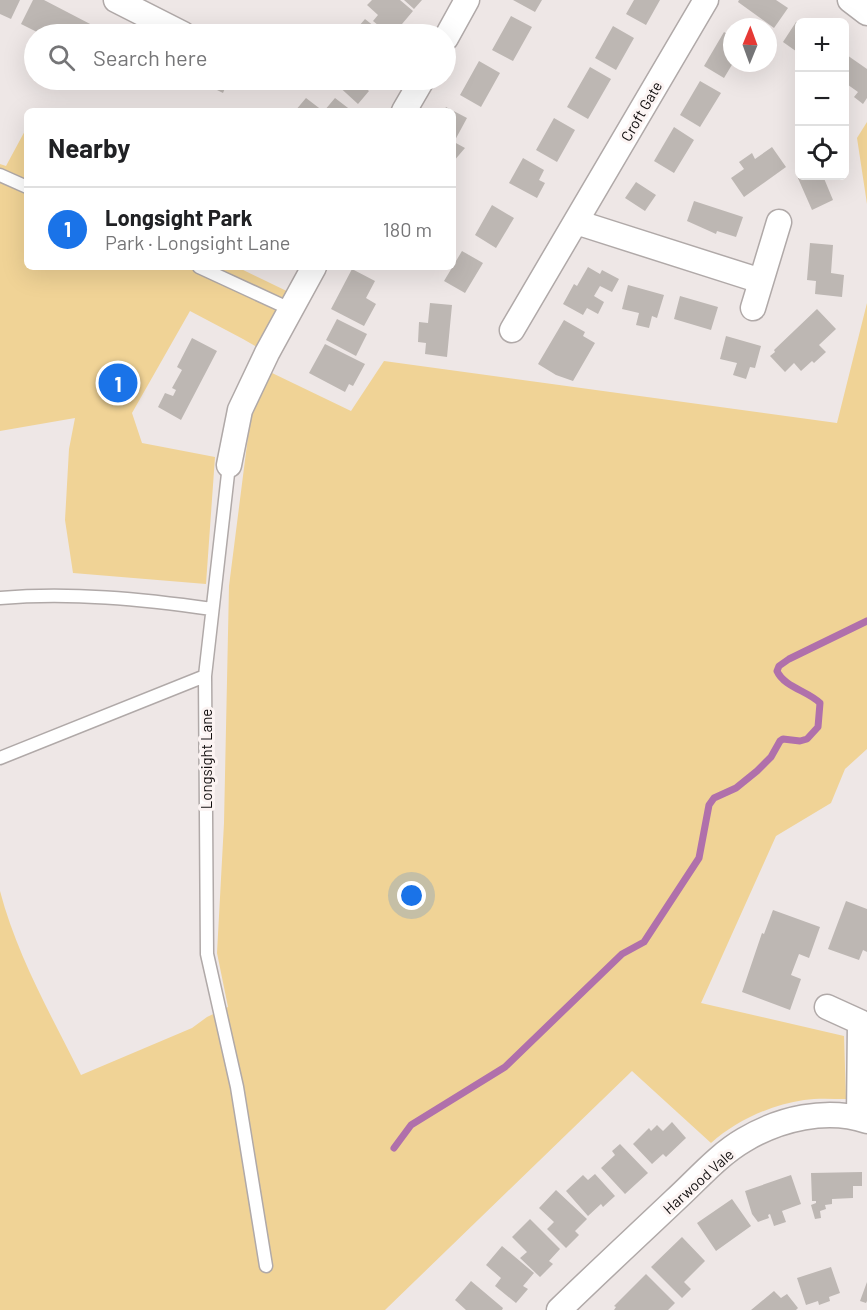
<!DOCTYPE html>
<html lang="en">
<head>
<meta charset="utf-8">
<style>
  body { margin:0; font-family:Barlow,sans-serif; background:#f6f6f6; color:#202124 }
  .controls { position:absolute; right:18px; top:18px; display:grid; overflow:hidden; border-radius:9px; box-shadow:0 6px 24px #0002 }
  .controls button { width:54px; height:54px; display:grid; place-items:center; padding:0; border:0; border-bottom:2px solid #e0e0e0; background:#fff; color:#202124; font:30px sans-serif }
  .compass { position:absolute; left:723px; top:18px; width:54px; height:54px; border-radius:50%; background:#fff; box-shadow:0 6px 24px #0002; rotate:1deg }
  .you { position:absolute; left:412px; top:896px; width:21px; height:21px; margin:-15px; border:4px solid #fff; border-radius:50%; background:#1a73e8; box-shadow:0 0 0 9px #1a73e833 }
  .badge { display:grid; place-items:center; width:39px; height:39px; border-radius:50%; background:#1a73e8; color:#fff; font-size:20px; font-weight:700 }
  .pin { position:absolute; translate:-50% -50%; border:3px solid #fff; box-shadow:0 2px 6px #0006 }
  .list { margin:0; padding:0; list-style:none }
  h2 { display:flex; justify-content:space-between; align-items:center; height:78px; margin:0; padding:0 24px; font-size:26px }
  h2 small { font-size:20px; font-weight:400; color:#757577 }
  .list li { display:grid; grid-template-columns:39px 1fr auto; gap:18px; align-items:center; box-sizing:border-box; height:84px; padding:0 24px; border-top:2px solid #e0e0e0 }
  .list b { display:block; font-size:22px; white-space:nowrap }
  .list p { margin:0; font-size:20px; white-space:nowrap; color:#757577 }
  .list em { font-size:20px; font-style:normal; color:#757577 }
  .icon { flex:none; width:33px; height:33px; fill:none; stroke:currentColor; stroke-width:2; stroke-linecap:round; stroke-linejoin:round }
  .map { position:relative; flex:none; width:867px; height:1310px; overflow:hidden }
  .search { position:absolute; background:#fff; box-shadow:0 6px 24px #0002; left:24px; top:24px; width:432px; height:66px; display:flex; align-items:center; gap:15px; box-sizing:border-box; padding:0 21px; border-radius:33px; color:#757577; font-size:22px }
  .panel { position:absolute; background:#fff; box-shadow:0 6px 24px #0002; left:24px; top:108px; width:432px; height:162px; border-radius:9px }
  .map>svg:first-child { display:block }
  .green { fill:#f0d396 }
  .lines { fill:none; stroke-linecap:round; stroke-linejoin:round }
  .stream { stroke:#b070ab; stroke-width:7 }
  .building { fill:#bdb7b3 }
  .lane-casing { stroke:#b0a9a8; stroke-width:15 }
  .street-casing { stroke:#b0a9a8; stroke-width:27 }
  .lane { stroke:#fff; stroke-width:12 }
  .street { stroke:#fff; stroke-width:24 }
  .labels { text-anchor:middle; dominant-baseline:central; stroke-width:6; stroke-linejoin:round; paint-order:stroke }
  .street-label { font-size:15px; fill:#100d0d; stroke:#fcf4f3 }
</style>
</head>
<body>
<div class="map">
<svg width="867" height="1310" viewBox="0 0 867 1310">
  <rect width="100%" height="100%" fill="#eee7e6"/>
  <path class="green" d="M867 122V204L857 138Z
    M27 127V267H237L297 296 267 353 243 339 190 311 132 413 142 443 215 457 206 584 73 573 65 520 69 449 75 418 0 431V164L6 166Z
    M867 303V749L845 769 831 803 776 836 701 1003 844 1036 846 1099C832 1099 817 1098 804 1100 770 1105 736 1121 711 1143L632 1071 385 1310H0V891C17 956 51 1015 81 1075L192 1028 207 1017 228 1007 217 953 224 823 229 586 251 413 270 372 351 411 384 361 837 423Z"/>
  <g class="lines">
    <path class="stream" d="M394 1148 411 1125 505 1067 622 954 644 942 699 858 709 805 714 798 736 788 757 771 771 757 780 741 783 739 800 741 807 739 818 727 820 703C808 691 784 687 777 671L779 666 789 659 867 621"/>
  </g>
  <path class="building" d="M0 0H20L11 19 0 14Z
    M33 0H44L94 26 89 34H41L21 24Z
    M372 0H400L413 11 402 24 405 27 399 34H389L373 21 378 15 367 5Z
    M404 0H422L414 9Z
    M513 0H542L535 12Z
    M634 0H660L646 25 626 14Z
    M739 0H776L788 8 774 28 738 2Z
    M511 16 532 27 513 61 492 50Z
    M365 19 384 34H352Z
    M796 22 800 24V54L783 42Z
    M226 26 243 34H222Z
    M613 26 634 38 616 70 595 58Z
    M724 32 732 37 733 63 724 78 704 66Z
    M844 53 867 69V98L863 104 854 97 858 92 844 82Z
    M479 61 500 73 481 107 460 95Z
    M590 67 611 79 588 119 567 107Z
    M125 80H151L145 90Z
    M200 80H245L240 90 227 83 223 93 199 81Z
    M338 80H366L362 85 369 91 358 104 335 83Z
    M700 81 721 93 700 127 680 115Z
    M306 98 323 111H295Z
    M335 98 352 111H324Z
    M446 107 467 118 454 142 465 148 453 162V111H444Z
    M554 118 575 130 557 162 536 150Z
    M674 127 694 140 674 173 654 161Z
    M772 147 786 167 744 197 731 178 744 169 739 162 752 153 755 159Z
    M523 158 544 170 539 180 545 183 537 198 509 183Z
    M797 176H823L833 200 812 210Z
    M636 182 656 195 645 211 625 198Z
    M694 201 743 217 736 237 717 231 716 234 687 221Z
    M492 205 514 218 496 248 475 235Z
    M810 243 833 245 831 273 844 275 842 297 815 294 816 281 807 280Z
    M462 251 483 263 465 293 444 281Z
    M588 267 600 274 602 270 619 279 612 292 600 286 594 296 604 302 598 314 587 308 583 315 563 304 574 284 577 286Z
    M352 269 375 281 366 298 376 304 364 326 331 309Z
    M628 285 664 295 657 318 652 316 649 328 636 325 639 313 622 309Z
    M680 296 718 307 711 330 674 319Z
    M430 303 452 305 447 357 425 354 426 343 418 342 419 322 428 323Z
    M817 309 836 329 819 345 826 352 814 363 812 361 801 371 794 363 785 372 770 356 775 352 774 350Z
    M337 319 367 334 356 356 326 340Z
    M564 320 585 332 583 336 595 343 573 381 556 375 538 364Z
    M726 336 761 346 755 368 750 367 746 379 733 375 737 363 720 359Z
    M192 338 217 351 181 420 158 407 165 393 173 396 176 390 172 388 182 370 177 367Z
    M325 344 365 364 353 386 349 384 345 392 309 373Z
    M846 901 867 909V952L863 950 859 960 828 949Z
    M773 910 820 927 809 958 799 954 791 975 801 979 790 1010 742 992 762 933 764 934Z
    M672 1122 686 1138 666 1157 663 1154 652 1164 633 1144 649 1128 651 1131 657 1125 663 1131Z
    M620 1144 648 1173 625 1194 601 1168 615 1155 612 1151Z
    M862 1172V1186H853V1198L832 1199V1204L825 1205 826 1209 820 1211 821 1218 815 1219 811 1205 816 1203V1201H812L811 1173Z
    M595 1174 615 1196 603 1207 601 1204 588 1216 566 1191 583 1175 588 1180Z
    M791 1175 801 1204 782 1211 786 1222 774 1226 770 1214 768 1215 769 1218 758 1222 752 1214 745 1191Z
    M556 1190 587 1219 575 1231 579 1235 566 1248 547 1229 554 1222 539 1208Z
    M732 1199 751 1226 716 1251 697 1223Z
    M530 1219 560 1249 549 1261 553 1264 540 1277 520 1258 527 1252 512 1237Z
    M682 1237 705 1261 684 1282 691 1289 682 1298 651 1267Z
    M502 1246 534 1273 523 1286 528 1289 516 1303 495 1286 501 1278 486 1265Z
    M831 1267 840 1293 829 1297 830 1301 819 1305 818 1301 806 1305 797 1278Z
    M646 1274 675 1303 668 1310H614L616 1307 614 1306Z
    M471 1281 503 1308 502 1310H466L455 1300Z
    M867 1282V1301L866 1303 860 1301Z
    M774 1291 781 1298 787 1294 798 1308 796 1310H751Z"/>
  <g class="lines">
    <g class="lane-casing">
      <path id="lane" d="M0 175 27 187
        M199 267 290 309
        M229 465 205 676 207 954 237 1087 266 1266
        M0 598C70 592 142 599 212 609
        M0 758 205 676"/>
    </g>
    <g class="street-casing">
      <path id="street" d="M116 0 183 34
        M850 0 867 13
        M446 38 467 0
        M404 111 422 80
        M576 222 761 281
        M753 308 779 222
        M512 330 706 0
        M229 465 240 410 267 353 314 267
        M827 1007 860 1022 859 1118
        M559 1310C597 1273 636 1237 675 1200 697 1180 718 1155 744 1140 779 1119 827 1107 867 1121"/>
    </g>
    <use href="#lane" class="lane"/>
    <use href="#street" class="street"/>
  </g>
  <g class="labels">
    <g class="street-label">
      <text transform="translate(641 111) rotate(-60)">Croft Gate</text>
      <text transform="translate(206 759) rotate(-90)">Longsight Lane</text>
      <text transform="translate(698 1181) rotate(-42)">Harwood Vale</text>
    </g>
  </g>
</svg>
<div class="controls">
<button>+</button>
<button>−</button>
<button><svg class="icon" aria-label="locate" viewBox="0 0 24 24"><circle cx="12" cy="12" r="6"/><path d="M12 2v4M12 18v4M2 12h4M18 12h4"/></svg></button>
</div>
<svg class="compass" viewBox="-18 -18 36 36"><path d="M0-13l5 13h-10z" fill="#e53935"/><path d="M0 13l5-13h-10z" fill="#757577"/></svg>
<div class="you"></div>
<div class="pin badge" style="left:118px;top:383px">1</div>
<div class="search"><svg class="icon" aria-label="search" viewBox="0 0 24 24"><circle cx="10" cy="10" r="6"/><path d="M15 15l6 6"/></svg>Search here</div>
<section class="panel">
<h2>Nearby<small></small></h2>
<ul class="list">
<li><span class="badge">1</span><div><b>Longsight Park</b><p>Park · Longsight Lane</p></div><em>180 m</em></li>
</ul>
</section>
</div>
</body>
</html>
